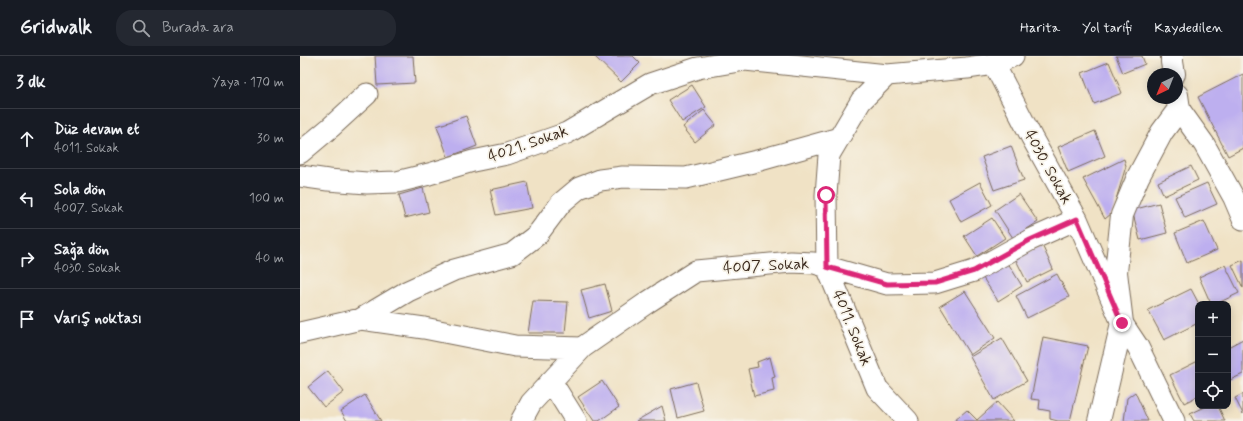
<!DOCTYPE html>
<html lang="tr">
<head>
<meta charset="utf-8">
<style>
  body { margin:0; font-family:Mynerve,sans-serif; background:#242831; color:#f1f3f6 }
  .controls { position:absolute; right:12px; bottom:12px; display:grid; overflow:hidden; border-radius:8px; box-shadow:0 2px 10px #0003 }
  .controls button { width:36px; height:36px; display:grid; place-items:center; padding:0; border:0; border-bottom:1px solid #363941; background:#171b24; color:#f1f3f6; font:20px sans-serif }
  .compass { position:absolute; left:847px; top:12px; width:36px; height:36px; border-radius:50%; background:#171b24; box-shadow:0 2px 10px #0003; rotate:223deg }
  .stop { position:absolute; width:12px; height:12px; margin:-9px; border:3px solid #db2777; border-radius:50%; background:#fff }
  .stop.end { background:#db2777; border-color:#fff; box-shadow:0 1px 4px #0008 }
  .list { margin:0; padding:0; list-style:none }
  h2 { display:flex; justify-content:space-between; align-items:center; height:52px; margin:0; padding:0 16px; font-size:17px }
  h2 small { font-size:13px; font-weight:400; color:#9ea1a6 }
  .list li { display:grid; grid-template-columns:26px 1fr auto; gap:12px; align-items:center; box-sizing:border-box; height:60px; padding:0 16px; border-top:1px solid #363941 }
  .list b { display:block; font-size:15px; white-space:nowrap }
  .list p { margin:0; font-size:13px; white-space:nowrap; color:#9ea1a6 }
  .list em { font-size:13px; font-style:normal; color:#9ea1a6 }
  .icon { flex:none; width:22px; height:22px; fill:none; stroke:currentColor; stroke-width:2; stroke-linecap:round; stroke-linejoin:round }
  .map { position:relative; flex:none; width:943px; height:365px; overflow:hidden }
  header { display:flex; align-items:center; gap:24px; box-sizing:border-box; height:56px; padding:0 20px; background:#171b24; border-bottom:1px solid #363941 }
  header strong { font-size:19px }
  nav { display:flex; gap:22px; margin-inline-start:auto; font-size:14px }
  .search { width:280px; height:36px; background:#242831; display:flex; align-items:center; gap:10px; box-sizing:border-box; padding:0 14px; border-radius:16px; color:#9ea1a6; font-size:15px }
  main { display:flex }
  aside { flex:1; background:#171b24 }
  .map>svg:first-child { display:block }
  .building { fill:#bdafef }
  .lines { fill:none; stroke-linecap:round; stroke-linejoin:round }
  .minor-casing { stroke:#7a6a58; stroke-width:23 }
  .tertiary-casing { stroke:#7a6a58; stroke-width:24 }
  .minor { stroke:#fff; stroke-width:21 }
  .tertiary { stroke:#fff; stroke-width:22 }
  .route { stroke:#db2777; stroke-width:5 }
  .labels { text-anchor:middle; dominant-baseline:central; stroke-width:3.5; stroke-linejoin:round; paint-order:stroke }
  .street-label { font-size:16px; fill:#3b2a1e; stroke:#f7f3e8 }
</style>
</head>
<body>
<header>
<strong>Gridwalk</strong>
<div class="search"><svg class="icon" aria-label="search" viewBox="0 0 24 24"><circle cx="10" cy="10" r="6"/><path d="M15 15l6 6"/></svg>Burada ara</div>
<nav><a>Harita</a><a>Yol tarifi</a><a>Kaydedilen</a></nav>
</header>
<main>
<aside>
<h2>3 dk<small>Yaya · 170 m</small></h2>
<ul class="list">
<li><svg class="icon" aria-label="ahead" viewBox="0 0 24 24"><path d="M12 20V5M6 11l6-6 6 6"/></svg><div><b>Düz devam et</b><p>4011. Sokak</p></div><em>30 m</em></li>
<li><svg class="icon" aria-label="left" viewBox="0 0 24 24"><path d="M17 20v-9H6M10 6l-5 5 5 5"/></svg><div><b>Sola dön</b><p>4007. Sokak</p></div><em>100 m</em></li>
<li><svg class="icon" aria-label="right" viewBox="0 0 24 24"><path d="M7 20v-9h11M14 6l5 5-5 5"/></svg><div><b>Sağa dön</b><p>4030. Sokak</p></div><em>40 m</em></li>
<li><svg class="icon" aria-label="arrive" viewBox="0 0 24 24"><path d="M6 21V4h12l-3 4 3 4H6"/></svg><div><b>Varış noktası</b></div></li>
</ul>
</aside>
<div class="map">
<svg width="943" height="365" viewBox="0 0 943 365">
  <rect width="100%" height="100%" fill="#f7f3e8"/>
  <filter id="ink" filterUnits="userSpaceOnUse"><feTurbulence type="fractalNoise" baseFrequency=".025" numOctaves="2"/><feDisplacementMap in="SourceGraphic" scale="8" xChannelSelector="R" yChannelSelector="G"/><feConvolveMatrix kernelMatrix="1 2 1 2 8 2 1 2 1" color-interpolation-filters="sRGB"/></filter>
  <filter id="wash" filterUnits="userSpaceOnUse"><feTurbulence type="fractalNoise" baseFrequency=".012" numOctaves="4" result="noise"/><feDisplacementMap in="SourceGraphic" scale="16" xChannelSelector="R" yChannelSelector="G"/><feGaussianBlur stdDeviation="0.9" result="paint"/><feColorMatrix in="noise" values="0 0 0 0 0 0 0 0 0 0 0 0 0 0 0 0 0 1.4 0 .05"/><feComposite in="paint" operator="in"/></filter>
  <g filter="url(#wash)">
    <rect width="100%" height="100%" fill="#f0e2c5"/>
    <g id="blocks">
      <path class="building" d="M75 0H113L115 27 77 29Z
        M294 0H333L340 7 321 26Z
        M816 0H842L845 8 823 17Z
        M809 6 822 37 794 48 782 17Z
        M943 18V92L928 100 898 41Z
        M392 29 406 51 382 66 368 44Z
        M404 54 416 69 395 86 383 71Z
        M166 60 177 90 148 101 137 70Z
        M795 75 805 100 768 116 758 91Z
        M711 90 724 124 694 134 682 101Z
        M824 103 826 110 812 157 805 163 783 123Z
        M891 110 898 124 864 140 858 126Z
        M227 126 232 152 196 159 190 134Z
        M680 126 692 149 661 166 649 143Z
        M907 127 917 148 885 162 875 141Z
        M123 132 129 156 105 162 99 139Z
        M719 138 738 166 713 182 695 154Z
        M859 147 867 177 840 184 832 154Z
        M692 162 705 182 677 200 664 180Z
        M904 165 917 194 887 207 875 177Z
        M742 189 753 213 727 226 715 202Z
        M943 204V232L932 209Z
        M708 207 722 230 698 245 683 222Z
        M925 209 939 237 916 248H911L899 221Z
        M757 218 769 241 727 262 716 240Z
        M305 228 312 255 289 262 281 234Z
        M891 233 899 248 898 267 864 284 848 254Z
        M665 235 695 282 670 299 640 250Z
        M233 245 268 246 265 277H228Z
        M743 281 788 290 770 365H758L750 363V355L739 353 740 344 731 343Z
        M702 282 727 325 694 344 670 301Z
        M943 283V318L928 325V291Z
        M470 301 475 321 472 322 474 335 454 340 448 313 458 311 457 306Z
        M898 305V340L884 347 870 319Z
        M28 315 44 336 24 351 8 331Z
        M302 325 319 351 299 365H294L278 341Z
        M396 326 404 355 378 362 371 333Z
        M835 336 848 365H824L827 342Z
        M943 338V358L935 342Z
        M65 339 81 365H47L41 355Z
        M697 346 714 365H654L667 354 677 364Z
        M362 350 366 365H336Z
        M907 350H918L925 365H894L890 358Z"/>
    </g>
  </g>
  <g filter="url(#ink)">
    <use href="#blocks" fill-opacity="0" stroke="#7a6a58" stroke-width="1"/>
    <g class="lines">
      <g class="minor-casing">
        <path id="minor" d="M432 1 445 4 587 19 667 12 694 8 713 0
          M694 8 732 82 777 163 822 267 838 291 874 365
          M587 19 561 45 529 99 526 139 527 211 577 332 608 365
          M879 53 904 88 934 142 943 163
          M0 97 31 71 67 38
          M0 120 28 124 67 127 97 126 129 118 173 105 207 98 267 77 350 28 398 12 445 4
          M61 263 108 235 154 214 212 198 237 179 261 147 279 132 300 124 323 121 386 122 457 105 539 82
          M0 277 61 263 124 272 215 290 282 292
          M251 325 276 365
          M221 365 231 347 283 291 348 246 396 215 491 206 514 207 587 228 635 227 674 215 730 184 777 163"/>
      </g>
      <g class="tertiary-casing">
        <path id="tertiary" d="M872 0V6L874 18
          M799 365 822 267 816 216 822 159 838 121 862 76 879 53 877 39"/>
      </g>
      <use href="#minor" class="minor"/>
      <use href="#tertiary" class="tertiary"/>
    </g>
  </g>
  <g class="lines" filter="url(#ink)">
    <path class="route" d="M526 139 527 211 587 228 635 227 674 215 730 184 777 163 822 267"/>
  </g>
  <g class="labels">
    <g class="street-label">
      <text transform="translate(228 88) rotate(-19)">4021. Sokak</text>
      <text transform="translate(748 111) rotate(61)">4030. Sokak</text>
      <text transform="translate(466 210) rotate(-3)">4007. Sokak</text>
      <text transform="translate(552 272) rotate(68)">4011. Sokak</text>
    </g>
  </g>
</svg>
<div class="controls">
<button>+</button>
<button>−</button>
<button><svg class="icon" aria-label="locate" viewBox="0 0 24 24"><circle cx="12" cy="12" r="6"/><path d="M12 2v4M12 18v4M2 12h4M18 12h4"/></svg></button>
</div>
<svg class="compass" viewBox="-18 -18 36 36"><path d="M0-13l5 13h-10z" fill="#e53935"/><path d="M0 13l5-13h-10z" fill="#9ea1a6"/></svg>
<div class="stop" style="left:526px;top:139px"></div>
<div class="stop end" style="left:822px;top:267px"></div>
</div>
</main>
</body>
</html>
